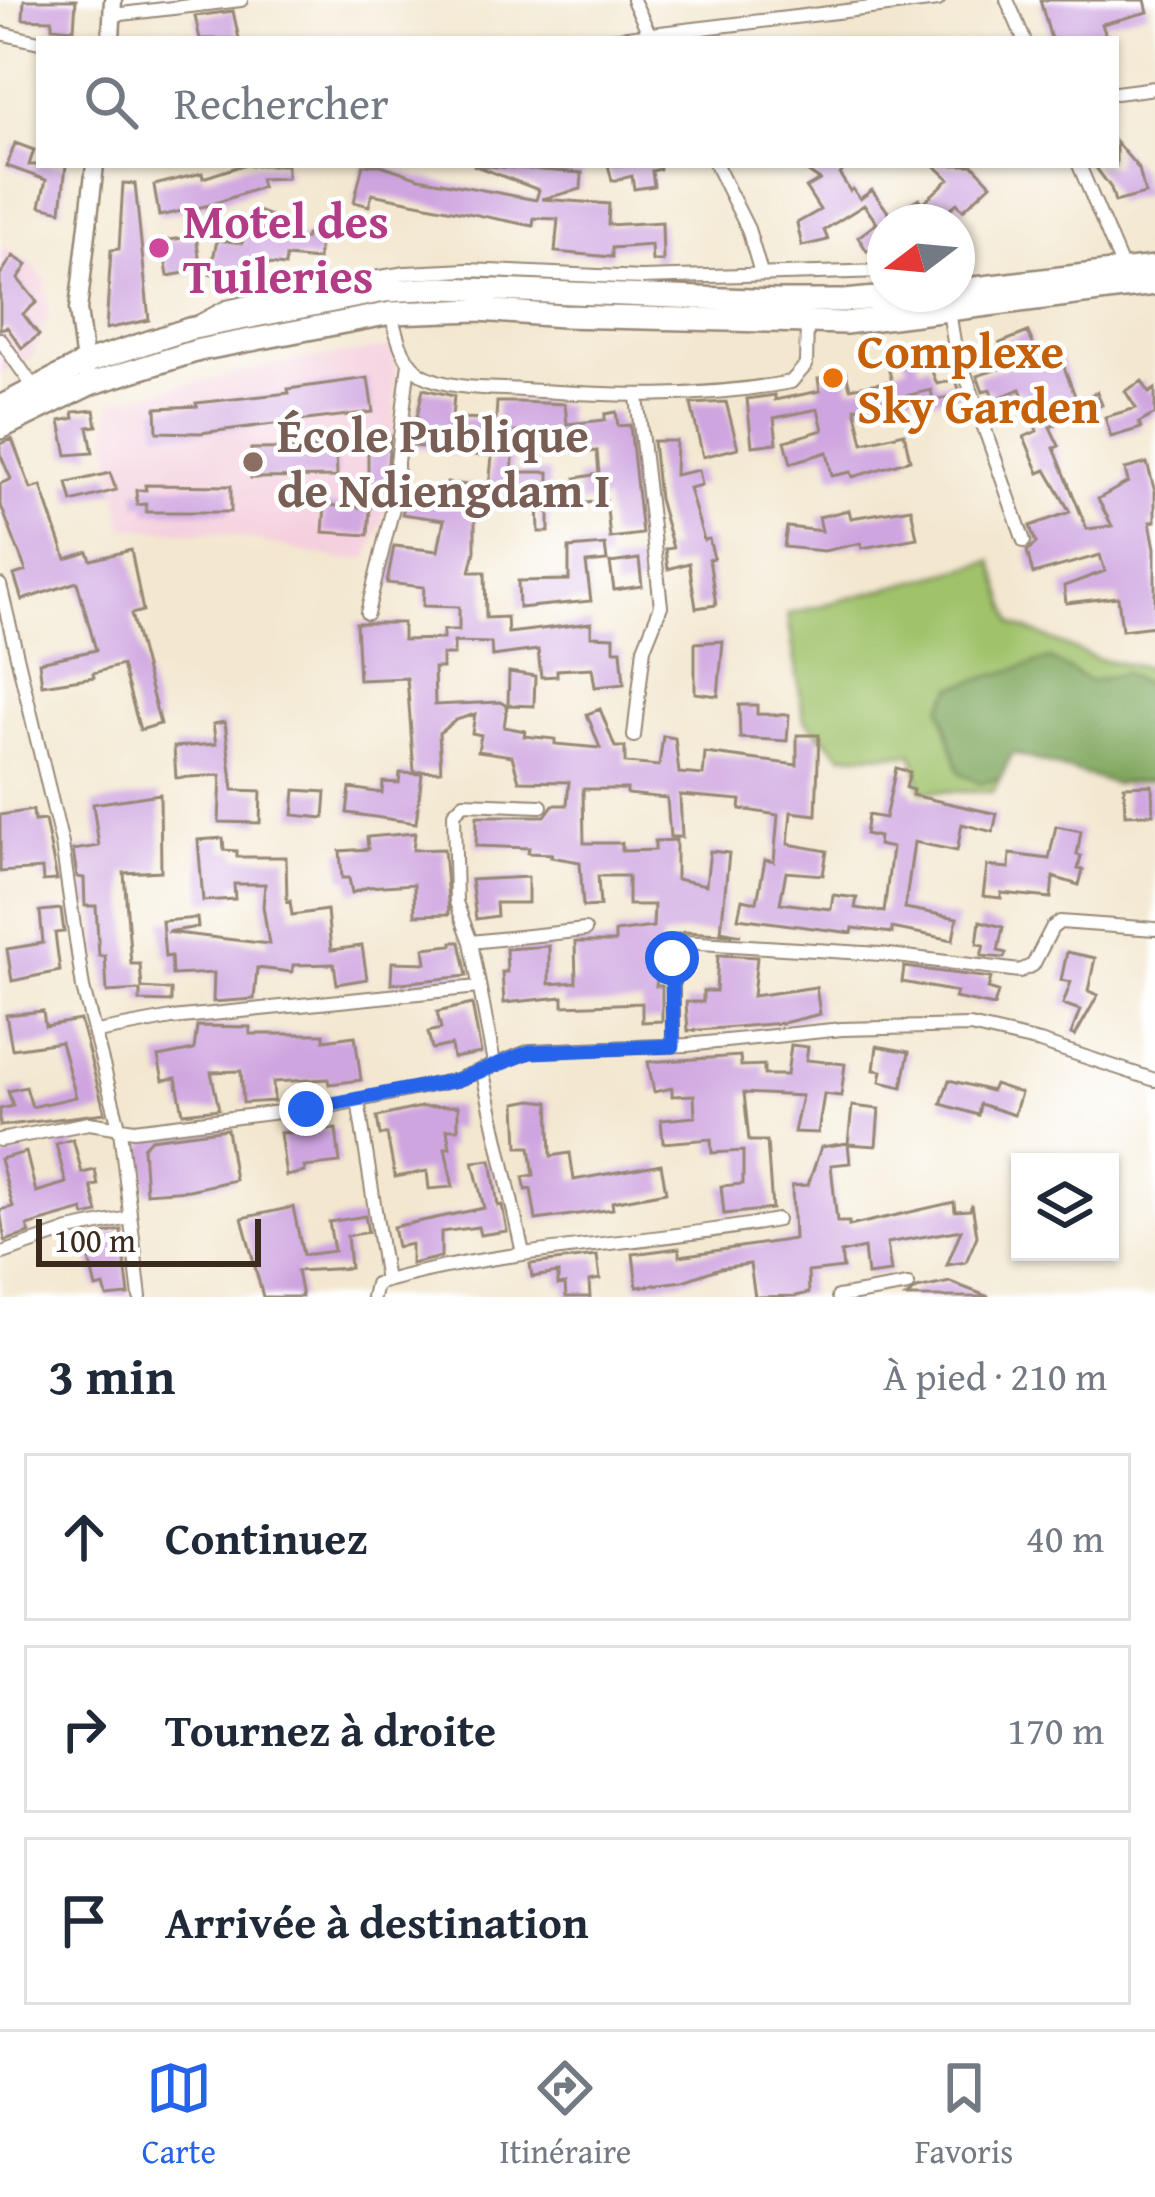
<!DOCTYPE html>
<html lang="fr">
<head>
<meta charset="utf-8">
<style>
  body { margin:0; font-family:"Gentium Book Plus",serif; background:#f2f2f3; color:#1f2937 }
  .controls { position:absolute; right:36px; bottom:36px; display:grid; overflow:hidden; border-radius:0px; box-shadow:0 3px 9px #0004 }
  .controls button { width:108px; height:108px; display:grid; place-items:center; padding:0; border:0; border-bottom:3px solid #e0e1e3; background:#fff; color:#1f2937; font:60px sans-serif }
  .compass { position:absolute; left:867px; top:204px; width:108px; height:108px; border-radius:50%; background:#fff; box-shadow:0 3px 9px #0004; rotate:254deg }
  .scale { position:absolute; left:36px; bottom:30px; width:225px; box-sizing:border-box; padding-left:12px; border:6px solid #3b2a1e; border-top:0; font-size:33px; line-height:42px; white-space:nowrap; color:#3b2a1e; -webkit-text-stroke:9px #fff; paint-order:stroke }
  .stop { position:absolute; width:36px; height:36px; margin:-27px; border:9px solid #2563eb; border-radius:50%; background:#fff }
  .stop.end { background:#2563eb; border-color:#fff; box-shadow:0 3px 12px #0008 }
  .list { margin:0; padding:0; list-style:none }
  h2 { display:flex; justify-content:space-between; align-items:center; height:156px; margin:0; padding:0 48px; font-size:51px }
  h2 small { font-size:39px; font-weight:400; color:#747a83 }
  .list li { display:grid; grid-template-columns:78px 1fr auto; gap:36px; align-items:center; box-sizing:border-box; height:168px; margin:0 24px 24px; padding:0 24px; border:3px solid #e0e1e3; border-radius:0px }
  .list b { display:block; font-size:45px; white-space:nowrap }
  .list em { font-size:39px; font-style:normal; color:#747a83 }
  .icon { flex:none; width:66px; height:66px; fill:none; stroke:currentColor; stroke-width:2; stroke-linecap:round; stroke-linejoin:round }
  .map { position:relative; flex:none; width:1155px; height:1297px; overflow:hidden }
  .search { position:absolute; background:#fff; box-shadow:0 3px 9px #0004; left:36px; right:36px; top:36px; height:132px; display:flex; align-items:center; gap:30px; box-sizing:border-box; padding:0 42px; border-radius:0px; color:#747a83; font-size:45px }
  .sheet { height:732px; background:#fff }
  nav { display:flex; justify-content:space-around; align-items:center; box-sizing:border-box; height:168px; border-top:3px solid #e0e1e3; background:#fff; font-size:33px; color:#747a83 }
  nav a { display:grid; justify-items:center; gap:6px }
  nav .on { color:#2563eb }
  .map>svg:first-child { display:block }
  .built { fill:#f4cfdd }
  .green { fill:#a0c26b; stroke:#6e7644; stroke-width:3 }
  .forest { fill:#80a85f; stroke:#5e693e; stroke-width:3 }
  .building { fill:#cfa5e0 }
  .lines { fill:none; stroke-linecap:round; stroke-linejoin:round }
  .street-casing { stroke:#978876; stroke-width:16 }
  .secondary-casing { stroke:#978876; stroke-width:21 }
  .highway-casing { stroke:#978876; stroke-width:26 }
  .street { stroke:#fff; stroke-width:12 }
  .secondary { stroke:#fff; stroke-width:16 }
  .highway { stroke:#fff; stroke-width:21 }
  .route { stroke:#2563eb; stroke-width:15 }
  .hotel-dot { fill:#d1479c; stroke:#fff; stroke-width:4.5 }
  .food-dot { fill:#e8710a; stroke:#fff; stroke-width:4.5 }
  .education-dot { fill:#8d6e63; stroke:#fff; stroke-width:4.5 }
  .labels { text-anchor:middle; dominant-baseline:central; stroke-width:9; stroke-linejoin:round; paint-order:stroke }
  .hotel-label { font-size:48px; font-weight:bold; fill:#b23c85; stroke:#fff; text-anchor:start }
  .food-label { font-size:48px; font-weight:bold; fill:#c56008; stroke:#fff; text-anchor:start }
  .education-label { font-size:48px; font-weight:bold; fill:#785e54; stroke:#fff; text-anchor:start }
</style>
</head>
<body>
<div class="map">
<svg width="1155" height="1297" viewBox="0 0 1155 1297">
  <rect width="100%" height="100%" fill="#fff"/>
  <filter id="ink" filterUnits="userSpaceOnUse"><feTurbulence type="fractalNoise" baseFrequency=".00833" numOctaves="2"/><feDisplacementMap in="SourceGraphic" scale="24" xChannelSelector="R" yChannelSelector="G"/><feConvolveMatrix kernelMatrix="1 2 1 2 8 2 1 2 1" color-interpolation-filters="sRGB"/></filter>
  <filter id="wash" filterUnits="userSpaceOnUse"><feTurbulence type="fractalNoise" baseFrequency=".004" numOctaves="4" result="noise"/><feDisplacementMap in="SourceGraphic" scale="48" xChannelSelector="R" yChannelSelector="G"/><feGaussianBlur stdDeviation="2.7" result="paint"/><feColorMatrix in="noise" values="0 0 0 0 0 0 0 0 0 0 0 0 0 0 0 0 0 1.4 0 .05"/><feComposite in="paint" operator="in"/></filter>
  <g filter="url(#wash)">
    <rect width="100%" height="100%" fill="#f3e7cf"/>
    <path class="built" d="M0 246 32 264 46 281 48 315 33 356 0 374Z
      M395 347 394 488 368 558 344 560 220 533 123 528 108 435 112 401 286 363Z"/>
    <path class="green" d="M992 561 1013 624 1097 659 1155 669V780L1115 784 1013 753 993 792 922 791 913 754 842 755 804 719 788 614Z"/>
    <path class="forest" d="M1050 659 1091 682 1124 673 1155 690V780L1115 784 1013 753 1000 778 980 784 959 772 941 707 953 687Z"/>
    <g id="blocks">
      <path class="building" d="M24 0H76L74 29 52 27V20L23 19Z
        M1040 0H1145L1148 12 1102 24 1107 39H1051Z
        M233 11 239 39H200L195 16Z
        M1116 142 1139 169 1145 194 1115 202 1111 188 1094 165H1116Z
        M15 143 34 150 29 165H66L61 211 40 206 46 180 7 166Z
        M243 165H287V178L260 179 262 187 210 205 159 216 154 185 202 173 203 178Z
        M363 165H381L419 178 536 200 539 190 473 165 582 173 581 189 542 199 609 204 608 225 662 222 663 261H652L651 245 612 248V257L555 252 558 219 534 218 533 226 372 194 369 206 354 202Z
        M608 165H659L660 169 652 171 654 186 634 189 632 176 612 181Z
        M798 165H846L840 175 850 191 853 189 860 199 872 190 891 216 919 198 923 203 949 179 934 165H973L991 184 963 210 957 203 934 222H885V238L867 251 858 237 877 223 864 205 824 230 828 240 802 246 797 223 820 210 806 188 820 180Z
        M123 183 135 184 149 320 106 329 111 250 119 249Z
        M255 210 271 216 263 235 305 239 306 235 320 236 318 260 286 257 285 266 254 262 252 269 239 266 238 270 210 274 217 240 242 243Z
        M196 236 201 270 168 276 162 241Z
        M13 256 27 265 18 279 37 302 23 314 39 335 22 348 7 327 0 329V275Z
        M1028 332 1040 361 1059 354 1077 401 1097 392 1102 405 1050 427 1059 446 1054 448 1087 529 1112 526 1098 499 1128 482 1125 469 1147 463 1155 492V521L1150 522 1155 548V626L1122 630 1118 597 1066 603 1064 586 1105 571 1100 555 1033 574 1027 551 1036 543 1030 526 1070 512 1046 470 1039 473 1024 437 1037 431 1020 389 994 400 990 389 983 392 977 376 1010 365 1000 343Z
        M915 350 920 367 929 364 937 384 956 380 961 395 933 400 931 390 855 408 863 443 904 433 910 460 853 477 851 472 832 476 827 452 791 463 785 441 823 430 818 409 774 418 777 443 752 446 747 399 775 395V400L820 391 818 379 846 373 850 388 892 381 889 371 907 366 903 354Z
        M368 378 373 412 200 433 157 432 156 408 197 406 196 403 289 393 288 389Z
        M1142 381 1149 393 1155 389V414L1139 423 1141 428 1111 437 1105 417 1136 408 1125 391Z
        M423 389 454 396 452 418 496 419 497 402H518L565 404 567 424 605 420V414L616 412 618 426 630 425 642 534 610 538 606 500 580 504 576 478 599 474 597 451 580 453 578 434 536 438V433L515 432 512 472H549V532H539L538 500H510V506H475V551L470 572H485L486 618 507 617 508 633 591 623V636L614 637V650H621L624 684 595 687 592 668 557 670V676L541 677 538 650 492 656 491 643 454 642V655H442V668H434L435 705 500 702 507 706 504 727 525 731 524 736 555 739V744L600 748 587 714 600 709 615 747H625V763L659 766 663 736 675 738 679 773 703 775 705 753 797 765V735H819L816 815 791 812 788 844 827 851 823 875 786 872 780 903 831 909 833 895 857 898 855 908 884 912 892 848 878 845 879 837 865 834 868 815 885 818 896 768 910 772 906 788 913 790 912 795 997 814 993 832 962 824 957 851 914 842 905 908 957 918 953 940 892 928V933L853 928 852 933 738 918 742 899 757 902 765 860 774 862 778 815 740 809 741 800 680 795 682 837H670L667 798 627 794V789H583L584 843H622V851L655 850V841L676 840V879L706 885 710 851 729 853 721 931 741 935 685 932 662 938 656 986H662V1021L642 1022V1003L563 1006V997L504 1003 502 972H507L506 949 549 946V984L576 982 575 942H615V932L653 927 654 905H628V876H598L600 906 583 907 580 862 551 857 552 854 528 853 529 848 476 846 477 816H545L553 805H567L569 782 519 781 512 756 478 751 481 735 472 733 475 714 456 720 439 733 441 771 414 772 407 678 359 680 356 623H403V640L443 639V630H459V607L423 606 424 587 387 583 394 546 438 551 444 520 402 514 406 500 445 507 447 483 489 487 492 456 455 454 411 445Z
        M726 402 738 448 703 457 691 404Z
        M94 410 97 426 88 427 93 453 67 455 60 421 74 418 73 412Z
        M368 436H390L386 488H368Z
        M12 439 31 489 41 486 66 559 88 552 91 560 131 550 143 611 131 614 160 724 140 730 122 665 93 673 94 677 42 685 39 662 96 650 77 582 22 600 14 575 26 571 0 503V484L11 479 0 454V444Z
        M653 441H676L675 475 699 470 702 485 689 488 704 540 709 539 714 558 709 559 716 605 696 608 689 563 668 569 665 549 673 548 659 499Z
        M336 448 337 477 251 478V449Z
        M110 473 116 490 72 502 67 483Z
        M145 485 231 486V512H146V504L137 505 136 490H146Z
        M325 505 370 508 368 535 323 532Z
        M911 508 917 538 862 548 861 543 824 551 784 547 787 527 822 531 819 517 849 510 851 518Z
        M605 545 607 561 586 563 591 601 519 608 518 581 569 580V548Z
        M639 559 642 586 614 590 610 563Z
        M723 641 718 696 695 693V643Z
        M509 672 535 676 534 706 508 705Z
        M739 705H757V714L789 715 787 741 740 738Z
        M225 722 233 790 261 791 260 823 219 822 221 775 176 778 174 747 216 744 213 724Z
        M400 773 422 774 416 823 347 813 350 788 382 793 383 782 399 783Z
        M1152 785 1153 814 1125 815 1124 786Z
        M295 790 326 792 324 818 293 815Z
        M160 794 161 871 124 873 131 964H140L142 988 171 990V1002L140 1001V990L107 992 105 956H99L96 906H85L84 878 77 877 73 850 99 846 93 804Z
        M33 810 34 821 45 820 57 880 43 881 42 869 0 872V815Z
        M1056 826 1081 831 1077 855 1081 856 1078 869 1083 870 1079 885 1053 877 1051 898 1001 893V898L983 896 987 866 1009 868 1010 854 1049 859Z
        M415 833 413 850 444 849 449 914 415 915 414 884 368 887 352 893 349 878H342L340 851 368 849 367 837Z
        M223 838 224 850 237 851V857H286L287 902 290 901 292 915 327 910 331 950 362 946 367 979 337 984 334 964 293 965 292 972 257 968 254 999 213 1002 214 973 172 975 171 956 165 957 162 921 197 918 198 927 167 932 269 944 263 906 265 884H234L235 899 203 901 198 840Z
        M528 877V903H496L497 916 476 919 471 880Z
        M61 909 64 932 55 933 60 971 12 981 7 949 43 943 40 911Z
        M980 921 1003 927 998 951 1006 953 1004 958 981 956 984 945 977 944Z
        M452 942H460L467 976 391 984 392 962 426 963 424 948 452 945Z
        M1067 952 1095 958 1088 991 1098 995 1075 1036 1071 1034 1080 1010 1063 1004 1071 982 1061 980Z
        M718 955 757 957 753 996 816 987 820 1014 783 1023 688 1031 686 1002H703V991H716Z
        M904 967 991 978 988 989 998 992 994 1006 955 998 957 992 902 982Z
        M472 1004 481 1053 453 1058 451 1045 432 1049 428 1032 441 1029 437 1012Z
        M43 1011 45 1026 80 1020 105 1113 0 1126V1109L13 1106 8 1091 26 1087 32 1107 76 1097 61 1042 12 1049 6 1015Z
        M197 1026 250 1027V1034H324V1040L355 1036 361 1080 329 1084 328 1079 273 1082 274 1101 243 1103 241 1071 211 1072 219 1109 183 1113 176 1078 163 1080 158 1057 194 1050Z
        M791 1045 808 1047 806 1060 845 1064 841 1096 824 1094 818 1133 794 1132 802 1096 744 1093 749 1141H767L772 1209 724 1214 721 1186 743 1184V1151L712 1153 711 1139 663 1143 661 1120 695 1117 694 1095 672 1096V1088L654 1092 648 1062 740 1056 741 1066 764 1065V1075H787Z
        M877 1046 909 1052 902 1087 880 1082 882 1071 874 1070Z
        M949 1080 991 1091 994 1084 1021 1093 1014 1115 980 1104 978 1115 941 1104Z
        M532 1100 549 1102 551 1156 570 1153 574 1180 661 1164 666 1192 612 1202 613 1209 536 1220 531 1189 526 1190 523 1177 534 1175 530 1147H518L516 1103Z
        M458 1106V1129H447L450 1148H445L453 1187 429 1189 427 1171 395 1177 387 1134 380 1135 377 1117 421 1107Z
        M852 1106 879 1109 876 1146 848 1144Z
        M227 1129 235 1180 189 1190 146 1193 143 1147 151 1139Z
        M336 1129 340 1163 304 1167 305 1172 286 1176 280 1133Z
        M73 1139 82 1173 95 1170 98 1185 91 1186 98 1213 85 1216 83 1210 27 1226 30 1233 5 1241 0 1210 13 1207 0 1159 26 1152 36 1192 66 1183 56 1144Z
        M848 1143 850 1163 831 1165 837 1222H849V1226L954 1202 955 1211 970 1210 972 1204 977 1236 966 1262 947 1265 961 1230 887 1243 891 1272 867 1275 864 1248 841 1253 843 1268 808 1272 809 1293 796 1296 755 1297 750 1264 720 1268 683 1281 637 1287 633 1254 679 1248 680 1256 794 1239 792 1186 808 1185 821 1147Z
        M491 1160 498 1206 502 1205 507 1231 480 1235 478 1227 441 1232V1257L411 1264V1244L397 1247 393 1227 484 1208 473 1162Z
        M293 1207 303 1255 334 1251 329 1222 365 1216 368 1232 347 1236 350 1268 297 1271 302 1297H263L242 1218Z
        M121 1230 129 1295 107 1297 104 1286 96 1288 89 1259 105 1254 102 1234Z
        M597 1256 600 1279 589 1281 590 1297H566L565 1284 558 1285V1273L532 1277 530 1264Z
        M950 1282 989 1297H906L917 1289Z"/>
    </g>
  </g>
  <g filter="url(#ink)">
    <use href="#blocks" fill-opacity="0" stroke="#978876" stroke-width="3"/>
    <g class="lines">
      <g class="street-casing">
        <path id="street" d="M633 0 651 37
          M1007 0 1024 39
          M113 15 241 0
          M0 33 39 42
          M610 39 938 0
          M1116 93 1155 88
          M716 165 748 229 761 273
          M1079 165 1126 276
          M390 310C396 332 401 362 423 375 450 390 493 388 523 390 614 396 701 399 791 382L806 365 807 321
          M949 311 954 342 1024 541
          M198 322 226 307 309 288 406 273 468 270 642 278 885 271
          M0 339 37 392
          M0 585 62 844 83 988 120 1130 140 1297
          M367 613 397 491V462L409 363
          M634 736 644 648 661 606 637 397
          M471 942 585 930
          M97 1032 172 1018 478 987
          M673 1046V950L684 942 881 954 1020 971 1033 965 1052 928 1060 922 1155 929
          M494 1063 471 942 456 902 454 813 464 803 541 806
          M482 1069 523 1253
          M358 1100 386 1281
          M0 1140 89 1123 134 1130 336 1105 456 1080 530 1051 687 1045 842 1029 970 1026 1040 1042 1155 1080
          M0 1254 69 1230 129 1218
          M373 1297 376 1284C507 1246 644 1245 777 1220
          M838 1297 908 1285"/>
      </g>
      <g class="secondary-casing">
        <path id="secondary" d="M111 39 113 0
          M86 371 78 310 95 165"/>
      </g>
      <g class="highway-casing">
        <path id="highway" d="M957 290 1155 267
          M0 407 84 363 189 329 385 291 443 288 777 301H844L918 294
          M0 428 90 384 199 350 391 313 479 310 563 316 845 323 1155 284"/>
      </g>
      <use href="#street" class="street"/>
      <use href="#secondary" class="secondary"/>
      <use href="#highway" class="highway"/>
    </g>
  </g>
  <g class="lines" filter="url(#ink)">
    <path class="route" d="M306 1109 457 1080 530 1052 673 1046 672 958"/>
  </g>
  <circle class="hotel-dot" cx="159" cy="248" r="12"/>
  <circle class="food-dot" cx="833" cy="378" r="12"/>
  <circle class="education-dot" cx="253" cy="462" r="12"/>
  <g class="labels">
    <g class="hotel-label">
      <text x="183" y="220">Motel des<tspan x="183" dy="55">Tuileries</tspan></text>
    </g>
    <g class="food-label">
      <text x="857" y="350">Complexe<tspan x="857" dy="55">Sky Garden</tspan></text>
    </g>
    <g class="education-label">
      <text x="277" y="434">École Publique<tspan x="277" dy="55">de Ndiengdam I</tspan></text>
    </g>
  </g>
</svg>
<div class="controls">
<button><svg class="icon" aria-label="layers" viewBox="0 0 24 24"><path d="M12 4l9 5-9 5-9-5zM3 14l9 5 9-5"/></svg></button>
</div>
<svg class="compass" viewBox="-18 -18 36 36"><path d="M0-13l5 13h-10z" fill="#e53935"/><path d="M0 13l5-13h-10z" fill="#747a83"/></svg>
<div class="scale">100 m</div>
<div class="stop" style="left:672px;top:958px"></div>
<div class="stop end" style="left:306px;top:1109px"></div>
<div class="search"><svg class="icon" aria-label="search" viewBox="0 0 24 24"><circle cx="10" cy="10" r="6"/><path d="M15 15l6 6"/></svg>Rechercher</div>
</div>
<section class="sheet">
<h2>3 min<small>À pied · 210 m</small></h2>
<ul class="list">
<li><svg class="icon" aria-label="ahead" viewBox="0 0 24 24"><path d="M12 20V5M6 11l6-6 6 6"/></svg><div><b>Continuez</b></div><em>40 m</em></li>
<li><svg class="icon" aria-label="right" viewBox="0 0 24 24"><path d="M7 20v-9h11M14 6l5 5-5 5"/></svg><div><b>Tournez à droite</b></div><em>170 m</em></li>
<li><svg class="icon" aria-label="arrive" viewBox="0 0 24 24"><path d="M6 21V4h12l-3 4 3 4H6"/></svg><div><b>Arrivée à destination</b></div></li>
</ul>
</section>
<nav>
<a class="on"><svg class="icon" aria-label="map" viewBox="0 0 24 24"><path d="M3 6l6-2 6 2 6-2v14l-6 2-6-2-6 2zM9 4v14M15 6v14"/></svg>Carte</a>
<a><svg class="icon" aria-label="directions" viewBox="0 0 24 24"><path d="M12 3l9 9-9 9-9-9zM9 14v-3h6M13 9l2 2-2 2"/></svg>Itinéraire</a>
<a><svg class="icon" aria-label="saved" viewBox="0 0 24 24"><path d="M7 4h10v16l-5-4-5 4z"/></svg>Favoris</a>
</nav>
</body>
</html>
